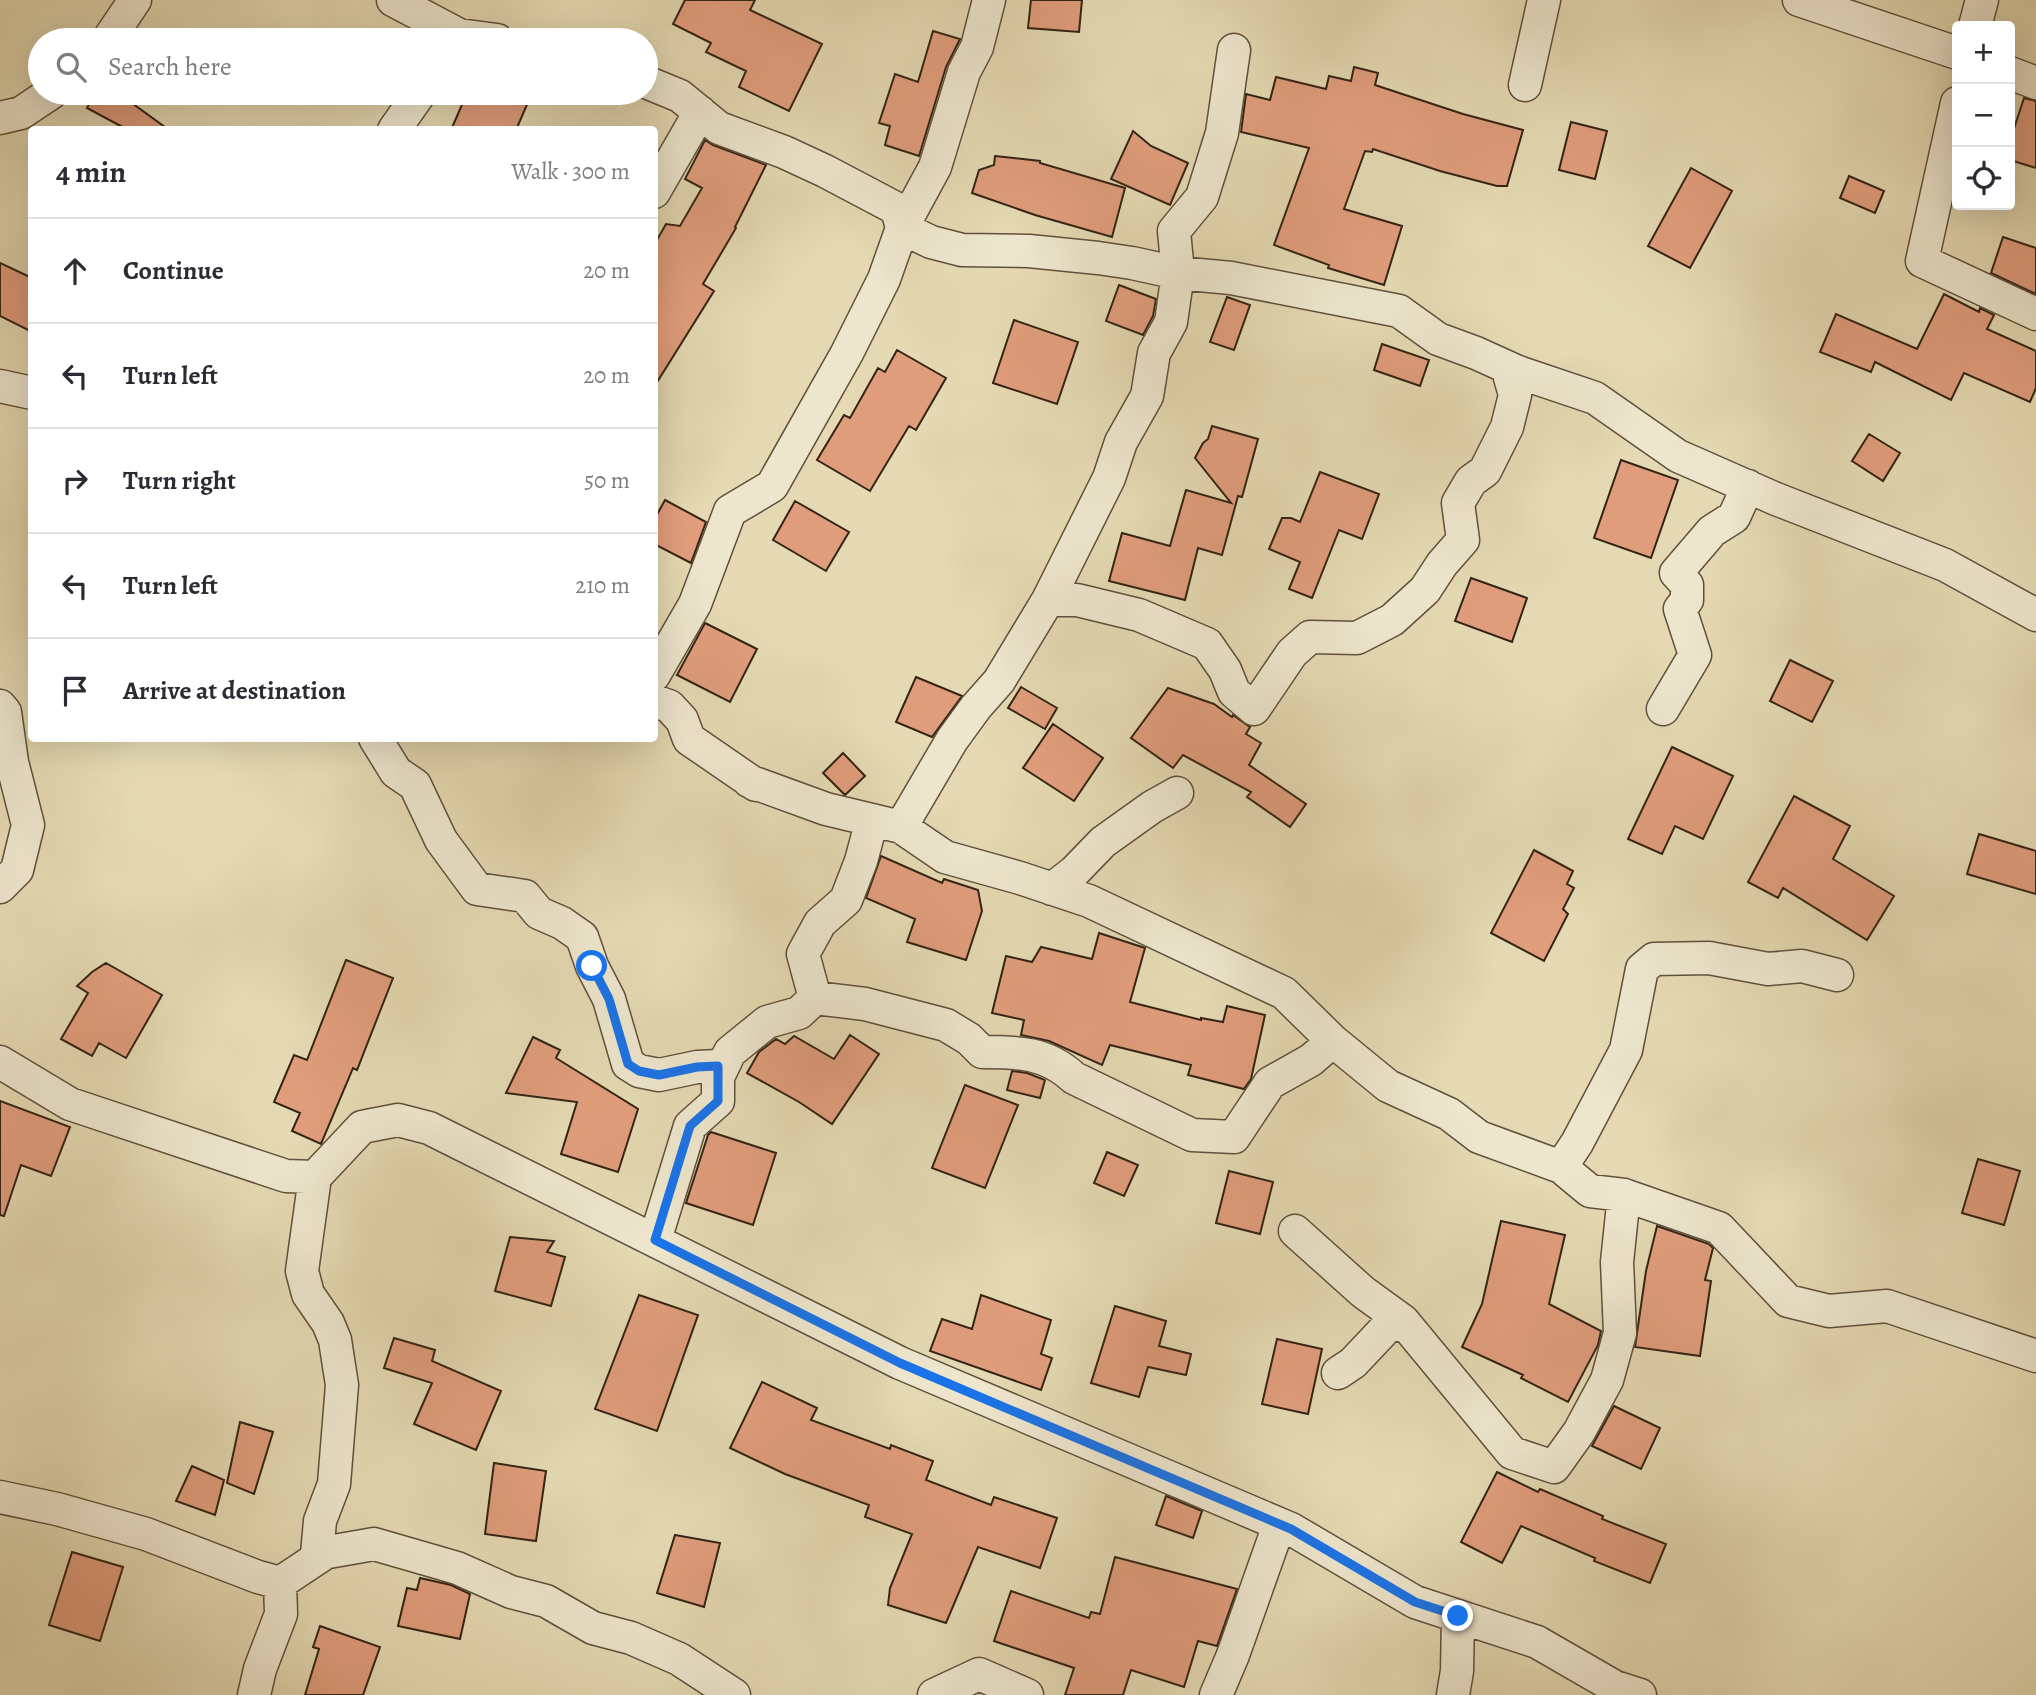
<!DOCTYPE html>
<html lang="en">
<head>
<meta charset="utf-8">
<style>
  body { margin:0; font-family:Alegreya,serif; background:#f7f7f7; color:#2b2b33 }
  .controls { position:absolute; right:21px; top:21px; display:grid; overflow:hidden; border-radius:7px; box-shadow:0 7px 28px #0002 }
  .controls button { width:63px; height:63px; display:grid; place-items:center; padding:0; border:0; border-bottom:2px solid #e1e1e2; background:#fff; color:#2b2b33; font:35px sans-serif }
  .stop { position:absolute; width:21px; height:21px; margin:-16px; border:5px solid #1a73e8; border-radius:50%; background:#fff }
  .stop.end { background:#1a73e8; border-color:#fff; box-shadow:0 2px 7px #0008 }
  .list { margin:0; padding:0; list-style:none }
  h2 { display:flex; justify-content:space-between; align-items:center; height:91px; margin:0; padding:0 28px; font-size:30px }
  h2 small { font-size:23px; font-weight:400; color:#7c7c81 }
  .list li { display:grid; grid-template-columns:46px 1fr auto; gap:21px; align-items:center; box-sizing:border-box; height:105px; padding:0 28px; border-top:2px solid #e1e1e2 }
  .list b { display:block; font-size:26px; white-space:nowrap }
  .list em { font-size:23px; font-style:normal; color:#7c7c81 }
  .icon { flex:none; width:38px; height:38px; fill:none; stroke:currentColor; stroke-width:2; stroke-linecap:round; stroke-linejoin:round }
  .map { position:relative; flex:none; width:2036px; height:1695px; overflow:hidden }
  .search { position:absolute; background:#fff; box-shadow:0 7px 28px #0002; left:28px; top:28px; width:630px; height:77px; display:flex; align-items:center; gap:18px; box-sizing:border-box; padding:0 24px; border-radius:38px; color:#7c7c81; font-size:26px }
  .panel { position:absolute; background:#fff; box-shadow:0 7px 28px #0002; left:28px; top:126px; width:630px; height:616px; border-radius:7px }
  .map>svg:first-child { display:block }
  .building { fill:#e09d7c; stroke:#332314; stroke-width:2 }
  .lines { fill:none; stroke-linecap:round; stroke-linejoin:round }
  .minor-casing { stroke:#5f503c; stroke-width:35 }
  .minor { stroke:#ede6cd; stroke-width:32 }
  .route { stroke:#1a73e8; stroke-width:9 }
</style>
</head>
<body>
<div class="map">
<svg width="2036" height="1695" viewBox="0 0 2036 1695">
  <rect width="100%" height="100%" fill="#e4d9b2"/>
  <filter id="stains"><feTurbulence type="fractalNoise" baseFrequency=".00286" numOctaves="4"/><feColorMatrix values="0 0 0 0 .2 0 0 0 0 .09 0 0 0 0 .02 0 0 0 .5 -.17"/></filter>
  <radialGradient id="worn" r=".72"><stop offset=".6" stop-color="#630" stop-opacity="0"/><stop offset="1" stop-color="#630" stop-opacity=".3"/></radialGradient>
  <path class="building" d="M685 0H755L750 10 822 44 789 111 739 87 746 71 706 52 711 43 673 24Z
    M1031 0H1082L1079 32 1028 28Z
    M933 31 960 39 946 67 919 156 885 145 890 126 879 123 895 74 918 82Z
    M1354 67 1378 73 1375 85 1463 114 1523 130 1507 186H1497L1440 171 1373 149 1372 152 1365 151 1344 209 1402 226 1384 285 1328 268 1329 265 1274 245 1309 148 1241 132 1246 94 1270 100 1276 77 1326 89 1329 76 1351 81Z
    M95 93H118L169 130H128L87 108Z
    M467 93H532L516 130H451Z
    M2024 98 2036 101V168L2010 160V141Z
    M1571 122 1607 131 1595 179 1559 170Z
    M1133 131 1151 146 1188 163 1170 205 1111 179Z
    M705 140 713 145 766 165 735 227 736 228 703 284 714 291 654 387V245L666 224 680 226 702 188 685 179Z
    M995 156 1040 161V163L1125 188 1112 237 1035 215 972 193 979 170 994 165Z
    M1691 168 1732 191 1690 268 1648 246Z
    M1849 176 1884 191 1875 213 1840 198Z
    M2003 237 2036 248V294L1991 273Z
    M0 263 32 278V332L0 316Z
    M1119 285 1156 299 1153 316 1143 335 1106 321Z
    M1944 294 1979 312 1980 308 1994 315 1987 329 2036 351V388L2030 402 1964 373 1951 400 1875 362 1871 372 1820 352 1836 314 1917 349Z
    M1227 297 1250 305 1234 350 1210 342Z
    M1014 320 1078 342 1057 404 993 383Z
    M1382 344 1429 360 1420 386 1374 370Z
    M897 350 946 378 916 430 909 426 870 491 817 460 844 415 850 418 878 368 885 372Z
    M1212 426 1258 439 1242 497 1238 496 1222 555 1198 548 1185 600 1109 581 1122 533 1170 546 1186 490 1231 503 1195 458 1203 443 1208 439Z
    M1869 434 1900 453 1883 481 1852 461Z
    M1621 460 1678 480 1651 558 1594 538Z
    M1320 472 1379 494 1362 539 1339 530 1312 598 1289 589 1300 562 1269 549 1282 518H1291L1300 522Z
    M665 500 706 522 691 563 654 544V520Z
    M795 501 849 532 826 571 773 540Z
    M1471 578 1527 598 1512 642 1455 621Z
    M705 623 757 649 730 702 677 675Z
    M1790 660 1833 681 1812 722 1770 701Z
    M916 677 962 696 932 737 896 722Z
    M1021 687 1057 708 1045 729 1008 708Z
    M1168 688 1214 704 1232 717 1233 715 1250 727 1246 734 1261 743 1249 765 1306 804 1290 827 1247 797 1251 792 1183 755 1173 768 1131 738Z
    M1053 724 1103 758 1074 801 1023 768Z
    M1672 747 1733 776 1703 839 1675 826 1662 854 1628 839Z
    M843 753 865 776 845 795 823 773Z
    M1794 796 1850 826 1833 859 1894 896 1867 940 1783 888 1778 898 1748 882Z
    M1979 834 2036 851V894L1967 874Z
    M1534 850 1573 871 1567 884 1574 888 1563 909 1568 914 1544 961 1491 933Z
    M881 856 942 883 944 879 978 890 982 911 966 960 907 942 915 919 866 898Z
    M1099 933 1145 948 1130 1002 1201 1020V1018L1223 1022 1227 1006 1265 1015 1251 1079 1244 1089 1188 1075 1191 1065 1110 1045 1102 1065 1049 1041 1021 1035 1024 1020 992 1013 1006 956 1032 962 1041 947 1092 959Z
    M346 960 393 978 357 1070 353 1068 321 1144 292 1131 300 1113 274 1102 294 1055 307 1060Z
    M106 963 162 995 126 1058 99 1043 92 1056 61 1039 88 993 77 986 92 972Z
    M850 1035 879 1054 832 1124 799 1102 747 1073 759 1052 776 1039 785 1044 794 1036 834 1059Z
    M533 1037 560 1050 556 1058 638 1109 618 1172 561 1154 577 1102 506 1093Z
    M1012 1071 1027 1073 1045 1080 1040 1098 1007 1090Z
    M965 1085 1018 1105 985 1188 932 1168Z
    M0 1101 70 1127 51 1176 21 1165 4 1216 0 1215Z
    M711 1132 776 1153 753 1225 686 1203 708 1135Z
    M1107 1152 1138 1165 1124 1196 1094 1183Z
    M1978 1159 2020 1171 2004 1225 1962 1213Z
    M1229 1171 1273 1182 1260 1234 1216 1223Z
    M1501 1221 1565 1235 1549 1304 1601 1331 1598 1345 1568 1402 1521 1378 1523 1375 1462 1347 1482 1304Z
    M1657 1226 1709 1244 1713 1248 1705 1280 1711 1281 1700 1356 1635 1347 1646 1271Z
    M510 1237 554 1241 547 1252 565 1257 551 1306 495 1291Z
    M639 1295 698 1315 657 1431 595 1409Z
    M981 1295 1051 1320 1041 1354 1052 1358 1041 1390 930 1351 942 1319 972 1329Z
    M1115 1306 1166 1321 1159 1346 1191 1354 1186 1375 1148 1367 1139 1397 1091 1383Z
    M394 1338 435 1350 432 1361 501 1391 476 1450 414 1424 432 1383 384 1368Z
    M1277 1339 1322 1349 1308 1414 1262 1404Z
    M762 1382 817 1408 811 1420 890 1449 891 1445 933 1461 926 1480 991 1505 994 1497 1057 1518 1040 1568 978 1547 946 1623 888 1605 890 1588 912 1534 865 1517 869 1505 785 1474 730 1448Z
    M1614 1406 1660 1428 1641 1469 1592 1446Z
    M240 1422 273 1432 254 1494 227 1483Z
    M494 1463 546 1471 536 1541 485 1534Z
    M192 1466 224 1480 215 1515 176 1501Z
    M1497 1472 1538 1492 1540 1489 1603 1516 1602 1519 1666 1544 1650 1583 1594 1561 1595 1558 1521 1526 1502 1563 1461 1542Z
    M1166 1496 1202 1511 1193 1538 1156 1525Z
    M675 1535 720 1543 704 1607 657 1593Z
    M72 1552 123 1567 100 1641 49 1625Z
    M1115 1557 1237 1589 1217 1646 1198 1641 1184 1687 1131 1670 1123 1695H1065L1074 1668 994 1641 1011 1591 1089 1618 1091 1612 1100 1614Z
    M420 1578 451 1585 470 1594 460 1639 398 1626 407 1588 417 1590Z
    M320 1626 380 1647 363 1695H305L319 1649 313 1647Z"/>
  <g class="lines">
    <g class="minor-casing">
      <path id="minor" d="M393 0 459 35 497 40
        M989 0 977 47 964 72 935 167 902 228 931 242 962 250 1029 251 1098 258 1132 263 1178 273 1231 278 1399 311 1438 339 1476 353 1518 372 1595 398 1678 456 1776 499 1945 565 2036 615
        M1799 0 1957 53
        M1975 26 1982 0
        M108 40 135 0
        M2010 73 2036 83
        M646 82 680 96 719 128 784 152 825 171 897 209 902 228 884 279 847 353 772 486 730 511 695 604 654 675
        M1525 85 1544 0
        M1957 103 1922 261 2036 314
        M0 118 21 113 51 93
        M394 130 420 93
        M654 192 700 112
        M0 386 32 393
        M1048 600 1109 478 1121 442 1147 396 1154 353 1171 322 1178 273 1174 231 1202 197 1222 133 1234 50
        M654 701 669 706 682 720 689 739 756 785
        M0 706 5 712 12 762 28 825 17 870 0 887
        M1663 709 1695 655 1680 609 1687 600V585L1676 573 1712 531 1734 517 1748 486
        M375 738 396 772 415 785 441 840 477 889 525 896 539 913 562 923 582 937 592 966 609 999 628 1064 639 1071 659 1075 697 1067 718 1066V1101L690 1126 655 1240
        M749 781 826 809 901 827 952 740 976 707 999 681 1048 600H1077L1139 615 1207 644 1225 670 1234 692 1254 709 1292 653 1310 637 1357 638 1392 620 1425 590 1442 564 1463 540 1458 503 1471 481 1485 471 1507 427 1515 395 1507 367
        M901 827 945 857 1020 878 1089 901 1284 993 1333 1041 1388 1086 1449 1114 1479 1137 1561 1167 1590 1191 1624 1195 1719 1228 1788 1301 1829 1311 1887 1306 2036 1356
        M1052 889 1074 872 1103 842 1152 807 1177 793
        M815 998 803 954 820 923 846 900 861 861 872 820
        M0 1062 70 1104 286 1176 315 1177 362 1127 398 1120 429 1128 900 1363 1291 1529 1415 1602 1537 1642 1615 1687 1640 1695
        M718 1077 730 1052 767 1022 799 1013 815 998 865 1004 946 1025 969 1039 982 1052C1018 1052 1046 1052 1074 1078L1192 1135 1234 1137 1270 1083 1311 1060 1333 1041
        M1561 1167 1577 1143 1626 1050 1642 969 1654 959 1709 958 1768 969 1802 966 1837 975
        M315 1177 302 1271 308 1294 328 1323 335 1340 342 1385 334 1484 320 1521 317 1554 374 1544 457 1568 511 1592 546 1601 593 1628 631 1638 679 1659 734 1695
        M1295 1231 1363 1292 1403 1321 1512 1453 1554 1467 1579 1432 1607 1380 1620 1333 1617 1262 1624 1195
        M1338 1373 1353 1363 1386 1328 1403 1321
        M0 1497 57 1509 146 1534 258 1577 280 1583
        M254 1695 260 1669 281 1614 280 1583 325 1553
        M934 1695 979 1674 1027 1695
        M1216 1695 1233 1655 1274 1539 1277 1523
        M1453 1695 1457 1671 1458 1616"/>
    </g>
    <use href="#minor" class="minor"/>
  </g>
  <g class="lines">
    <path class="route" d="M592 966 609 999 628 1064 639 1071 659 1075 697 1067 718 1066V1101L690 1126 655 1240 900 1363 1291 1529 1415 1602 1458 1616"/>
  </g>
  <rect width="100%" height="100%" filter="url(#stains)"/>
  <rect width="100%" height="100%" fill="url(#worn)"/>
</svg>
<div class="controls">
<button>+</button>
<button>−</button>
<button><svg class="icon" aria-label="locate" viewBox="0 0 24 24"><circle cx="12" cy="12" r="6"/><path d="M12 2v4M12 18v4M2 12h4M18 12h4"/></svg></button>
</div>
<div class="stop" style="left:592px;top:966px"></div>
<div class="stop end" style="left:1458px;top:1616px"></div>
<div class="search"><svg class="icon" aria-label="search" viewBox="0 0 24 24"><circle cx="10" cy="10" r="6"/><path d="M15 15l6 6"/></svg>Search here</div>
<section class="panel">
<h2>4 min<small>Walk · 300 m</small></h2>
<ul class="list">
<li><svg class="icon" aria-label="ahead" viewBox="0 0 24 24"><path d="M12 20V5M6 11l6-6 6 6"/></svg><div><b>Continue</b></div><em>20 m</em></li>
<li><svg class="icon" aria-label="left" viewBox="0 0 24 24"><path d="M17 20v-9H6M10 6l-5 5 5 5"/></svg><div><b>Turn left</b></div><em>20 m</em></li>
<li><svg class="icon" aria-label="right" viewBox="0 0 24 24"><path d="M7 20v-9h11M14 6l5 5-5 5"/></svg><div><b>Turn right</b></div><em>50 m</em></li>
<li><svg class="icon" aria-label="left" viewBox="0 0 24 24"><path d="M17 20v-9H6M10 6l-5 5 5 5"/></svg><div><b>Turn left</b></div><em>210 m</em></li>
<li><svg class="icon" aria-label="arrive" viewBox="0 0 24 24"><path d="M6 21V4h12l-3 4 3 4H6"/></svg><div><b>Arrive at destination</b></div></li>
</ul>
</section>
</div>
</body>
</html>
